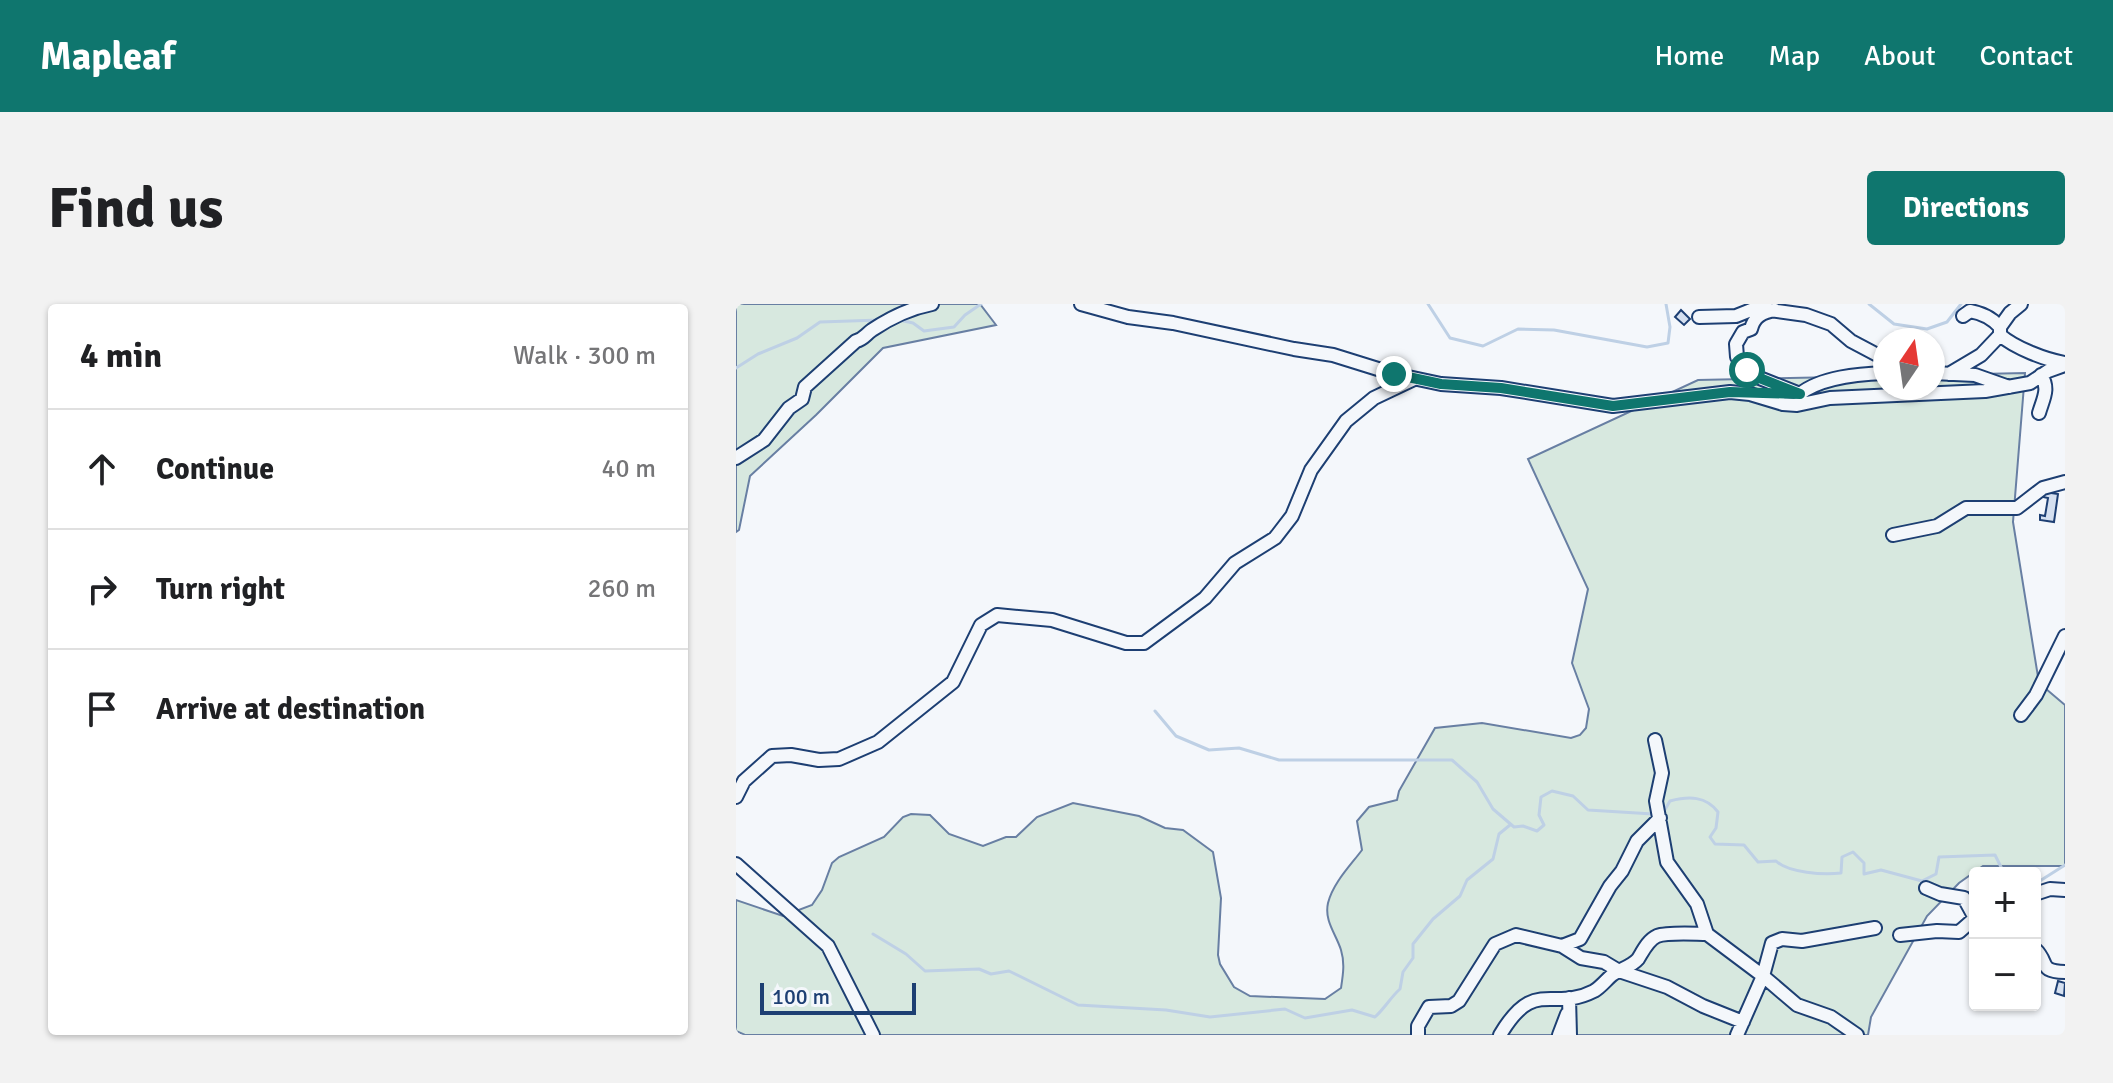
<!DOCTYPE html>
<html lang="en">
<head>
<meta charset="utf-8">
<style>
  body { margin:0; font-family:Signika,sans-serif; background:#f2f2f2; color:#202124 }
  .controls { position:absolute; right:24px; bottom:24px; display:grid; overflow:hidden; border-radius:8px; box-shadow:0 2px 6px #0004 }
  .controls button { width:72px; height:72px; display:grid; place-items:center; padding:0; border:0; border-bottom:2px solid #e0e0e0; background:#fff; color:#202124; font:40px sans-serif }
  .compass { position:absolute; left:1137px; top:24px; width:72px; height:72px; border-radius:50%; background:#fff; box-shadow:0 2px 6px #0004; rotate:13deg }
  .scale { position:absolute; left:24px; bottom:20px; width:156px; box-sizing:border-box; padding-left:8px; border:4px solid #1d3f73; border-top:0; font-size:22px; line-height:28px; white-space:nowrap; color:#1d3f73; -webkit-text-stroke:6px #f4f7fb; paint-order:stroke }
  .stop { position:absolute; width:24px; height:24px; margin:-18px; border:6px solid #0f766e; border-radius:50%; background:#fff }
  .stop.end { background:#0f766e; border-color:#fff; box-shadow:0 2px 8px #0008 }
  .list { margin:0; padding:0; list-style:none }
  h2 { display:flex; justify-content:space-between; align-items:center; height:104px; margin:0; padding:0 32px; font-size:34px }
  h2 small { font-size:26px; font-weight:400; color:#757577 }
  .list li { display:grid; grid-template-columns:52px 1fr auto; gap:24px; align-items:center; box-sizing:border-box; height:120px; padding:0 32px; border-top:2px solid #e0e0e0 }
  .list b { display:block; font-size:30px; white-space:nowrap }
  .list em { font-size:26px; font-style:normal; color:#757577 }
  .icon { flex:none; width:44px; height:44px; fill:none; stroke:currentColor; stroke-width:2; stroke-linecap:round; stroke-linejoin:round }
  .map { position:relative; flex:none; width:1329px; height:731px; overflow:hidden; border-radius:8px }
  header { display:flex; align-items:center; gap:48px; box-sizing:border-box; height:112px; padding:0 40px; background:#0f766e; color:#fff }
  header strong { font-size:38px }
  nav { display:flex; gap:44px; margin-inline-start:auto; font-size:28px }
  .intro { display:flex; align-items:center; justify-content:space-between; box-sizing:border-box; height:192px; padding:0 48px }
  h1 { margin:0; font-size:56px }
  .button { padding:20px 36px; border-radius:8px; background:#0f766e; color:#fff; font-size:28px; font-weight:700 }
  main { display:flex; gap:48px; padding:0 48px }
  aside { flex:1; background:#fff; border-radius:8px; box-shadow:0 2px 6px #0004 }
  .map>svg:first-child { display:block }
  .green { fill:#d7e8df; stroke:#687fa3; stroke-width:2 }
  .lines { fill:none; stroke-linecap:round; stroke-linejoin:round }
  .stream { stroke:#bed0e5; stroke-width:3 }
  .building { fill:#d5e0f0; stroke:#1d3f73; stroke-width:2 }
  .minor-casing { stroke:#1d3f73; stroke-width:16 }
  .minor { stroke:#f4f7fb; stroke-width:12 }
  .route { stroke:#0f766e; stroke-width:10 }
</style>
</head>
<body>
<header>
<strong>Mapleaf</strong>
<nav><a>Home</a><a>Map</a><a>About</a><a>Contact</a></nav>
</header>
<div class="intro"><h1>Find us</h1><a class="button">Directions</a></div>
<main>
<aside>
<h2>4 min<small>Walk · 300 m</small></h2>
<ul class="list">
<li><svg class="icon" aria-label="ahead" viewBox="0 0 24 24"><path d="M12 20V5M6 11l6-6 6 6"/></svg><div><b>Continue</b></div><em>40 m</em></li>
<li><svg class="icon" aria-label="right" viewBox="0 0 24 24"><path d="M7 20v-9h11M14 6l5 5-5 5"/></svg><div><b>Turn right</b></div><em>260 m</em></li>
<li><svg class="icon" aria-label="arrive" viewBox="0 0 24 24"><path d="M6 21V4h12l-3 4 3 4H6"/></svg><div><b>Arrive at destination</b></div></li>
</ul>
</aside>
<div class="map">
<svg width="1329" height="731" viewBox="0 0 1329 731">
  <rect width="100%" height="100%" fill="#f4f7fb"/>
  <path class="green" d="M0 0H244L260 21 147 44 80 111 14 172 3 226 0 228Z
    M1289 69 1277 218 1303 379 1329 401V562H1247L1223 579 1191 612 1135 713 1132 731H9L0 727V596L47 612 76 601 86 586 96 559 103 553 148 533 167 513 175 510 194 511 213 530 247 542 270 533H280L301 513 337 499 403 512 429 524 447 526 477 548 485 594 482 651 484 660 498 683 514 692 589 695 605 684C607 671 609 659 605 646 600 630 588 617 592 599 597 579 614 562 626 546L621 517 633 503 661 496 663 487 699 424 746 419 835 434 844 431 850 424 853 405 836 359 852 285 792 155 962 76 1149 72V84H1197V71Z"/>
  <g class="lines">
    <path class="stream" d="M692 0 714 34 747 42 782 25 818 26 911 43 932 39 934 23 930 0
      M1133 0 1158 20 1191 25 1211 18 1225 0
      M163 16 177 19 188 27 218 23 229 11 245 0
      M0 64 22 50 61 34 84 18 144 16
      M419 407 440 432 473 446 503 444 543 456H716L741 478 757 505 778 523 787 522 801 527 808 521 803 511 805 493 816 487 837 492 852 506 917 510
      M927 509 934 497C953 492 970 492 982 508L980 524 974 533 979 540 1008 541 1022 558 1040 557C1052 569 1088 571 1105 569L1106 553 1117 548 1128 559V570L1145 566 1186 577 1200 570 1203 553 1259 551 1268 569
      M1299 580 1329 561
      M137 630 170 650 189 667 243 665 255 670 273 667 342 701 430 706 474 713 549 705 569 714 616 706 639 713C649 704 654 694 664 685L667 668 677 654V640L697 615 724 592 731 576 757 555 763 530 774 521"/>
  </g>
  <path class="building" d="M945 6 954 15 948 21 939 13Z
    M1308 188 1322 190 1318 218 1304 216V211L1309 212 1312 194 1307 193Z
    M1322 677 1329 679 1328 692 1319 689Z"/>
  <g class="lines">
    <g class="minor-casing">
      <path id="minor" d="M345 0 392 13 437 19 558 45 597 51 658 70 705 80 765 84 877 102 994 88 1014 90 1047 100 1061 101 1094 94 1249 87 1294 79 1312 67 1329 61
        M1039 6C1026 8 1018 13 1015 25L1007 28 1000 40 1001 53 1021 73 1064 90C1085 73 1123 70 1149 69
        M963 13 1000 12 1020 4 1070 11 1095 20 1115 37 1149 55
        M1264 23 1274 9 1285 0
        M1264 31C1279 44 1310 56 1329 59
        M1197 69 1239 71 1273 83
        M1213 70 1245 51 1264 31V23C1256 14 1246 9 1234 7L1227 12
        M1303 109C1307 95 1314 85 1305 71
        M0 154 28 136 53 104 66 95 69 83 120 37C128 35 129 31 136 26 154 14 175 4 196 0
        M1157 231 1201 222 1230 204H1281L1307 184 1329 178
        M1285 411 1300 391 1329 332
        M0 493 8 477 36 452 55 451 83 456 103 455 142 438 217 378 245 321 261 311 316 316 390 339H408L469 294 499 259 539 234 556 212 575 166 610 117 638 94 678 75
        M0 560 92 642 137 731
        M1299 590 1314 585 1329 586
        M971 630 1027 672 1001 731
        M1164 631 1201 627 1223 628 1239 614 1228 594 1204 590 1190 584
        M826 642 844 635 874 582 886 567 901 537 924 514
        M1299 645C1314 659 1301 667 1329 668
        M833 694 834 731
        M682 731V722L693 703 715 702 723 697 759 640 780 631 826 642 845 654 868 658 883 667 931 683 967 702 1007 718
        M764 731C799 672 815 709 858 687 865 683 870 676 876 671 884 665 895 663 902 655 907 647 912 636 921 632 932 628 959 630 971 630L961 600 931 558 920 497 926 469 919 436
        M823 731 831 710
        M1121 731 1095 713 1061 701 1027 672 1036 639 1046 635 1066 637 1139 624"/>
    </g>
    <use href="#minor" class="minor"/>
  </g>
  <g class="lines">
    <path class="route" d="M658 70 705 80 765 84 877 102 994 88 1064 90 1021 73 1011 66"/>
  </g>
</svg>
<div class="controls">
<button>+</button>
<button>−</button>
</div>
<svg class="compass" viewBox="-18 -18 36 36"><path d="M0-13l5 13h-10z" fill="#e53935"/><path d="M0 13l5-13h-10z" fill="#757577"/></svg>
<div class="scale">100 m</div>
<div class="stop" style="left:1011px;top:66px"></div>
<div class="stop end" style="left:658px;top:70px"></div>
</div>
</main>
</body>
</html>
